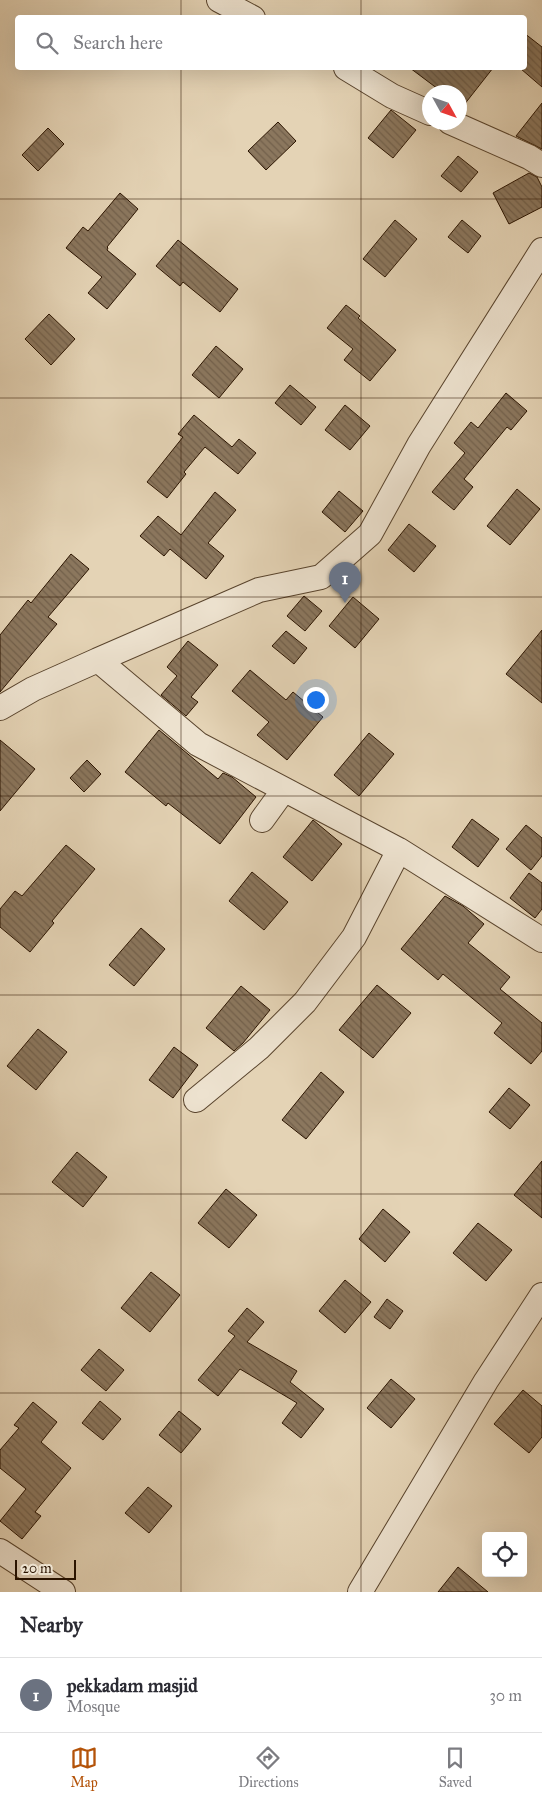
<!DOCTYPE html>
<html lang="en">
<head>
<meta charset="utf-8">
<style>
  body { margin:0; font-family:"IM FELL Great Primer",serif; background:#f7f7f7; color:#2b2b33 }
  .controls { position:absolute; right:15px; bottom:15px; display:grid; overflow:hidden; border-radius:5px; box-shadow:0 5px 20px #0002 }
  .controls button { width:45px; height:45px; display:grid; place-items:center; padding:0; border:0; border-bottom:1px solid #e1e1e2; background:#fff; color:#2b2b33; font:25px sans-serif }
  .compass { position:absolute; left:422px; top:85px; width:45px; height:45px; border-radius:50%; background:#fff; box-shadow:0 5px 20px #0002; rotate:130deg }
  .scale { position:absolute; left:15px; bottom:12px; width:61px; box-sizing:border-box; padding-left:5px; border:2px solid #2b1400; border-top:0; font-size:14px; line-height:18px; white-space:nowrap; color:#2b1400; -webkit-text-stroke:4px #ede2cf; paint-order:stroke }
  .you { position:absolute; left:315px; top:699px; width:18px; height:18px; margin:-12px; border:4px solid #fff; border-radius:50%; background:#1a73e8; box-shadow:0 0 0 8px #1a73e833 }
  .badge { display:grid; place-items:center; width:32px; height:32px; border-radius:50%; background:#b45309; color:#fff; font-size:16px; font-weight:700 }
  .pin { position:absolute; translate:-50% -41px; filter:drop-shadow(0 1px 2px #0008) }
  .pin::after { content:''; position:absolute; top:26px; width:18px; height:15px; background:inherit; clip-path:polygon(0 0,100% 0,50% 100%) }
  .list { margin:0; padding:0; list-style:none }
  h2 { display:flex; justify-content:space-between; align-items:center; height:65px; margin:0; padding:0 20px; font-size:21px }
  h2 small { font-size:16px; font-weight:400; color:#7c7c81 }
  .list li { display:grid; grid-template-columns:32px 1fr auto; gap:15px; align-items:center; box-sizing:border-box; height:75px; padding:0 20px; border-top:1px solid #e1e1e2 }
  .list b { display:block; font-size:19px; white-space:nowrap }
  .list p { margin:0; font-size:16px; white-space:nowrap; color:#7c7c81 }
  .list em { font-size:16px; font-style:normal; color:#7c7c81 }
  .icon { flex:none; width:28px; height:28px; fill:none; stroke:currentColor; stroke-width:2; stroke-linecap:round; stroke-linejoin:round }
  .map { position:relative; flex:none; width:542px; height:1592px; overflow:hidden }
  .search { position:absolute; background:#fff; box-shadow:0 5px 20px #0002; left:15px; right:15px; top:15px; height:55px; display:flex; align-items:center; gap:12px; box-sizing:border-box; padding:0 18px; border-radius:5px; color:#7c7c81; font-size:19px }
  .sheet { height:140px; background:#fff }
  nav { display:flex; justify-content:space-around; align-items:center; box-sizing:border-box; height:70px; border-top:1px solid #e1e1e2; background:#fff; font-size:14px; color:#7c7c81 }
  nav a { display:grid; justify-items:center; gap:2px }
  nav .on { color:#b45309 }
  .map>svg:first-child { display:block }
  .building { fill:url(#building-back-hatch); stroke:#2b1400 }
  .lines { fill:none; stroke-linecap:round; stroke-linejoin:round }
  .minor-casing { stroke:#59442d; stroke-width:26 }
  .minor { stroke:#ede2cf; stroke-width:24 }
  .grid { fill:none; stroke:#2b1400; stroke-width:1; stroke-opacity:0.55 }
</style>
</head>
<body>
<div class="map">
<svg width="542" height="1592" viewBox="0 0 542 1592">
  <defs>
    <pattern id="building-back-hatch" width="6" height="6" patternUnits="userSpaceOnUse" patternTransform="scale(1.25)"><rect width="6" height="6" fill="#8b775e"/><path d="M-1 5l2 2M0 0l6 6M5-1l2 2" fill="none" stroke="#72604b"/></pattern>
  </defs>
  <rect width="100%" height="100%" fill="#e4d3b5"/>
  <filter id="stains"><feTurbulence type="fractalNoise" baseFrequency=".004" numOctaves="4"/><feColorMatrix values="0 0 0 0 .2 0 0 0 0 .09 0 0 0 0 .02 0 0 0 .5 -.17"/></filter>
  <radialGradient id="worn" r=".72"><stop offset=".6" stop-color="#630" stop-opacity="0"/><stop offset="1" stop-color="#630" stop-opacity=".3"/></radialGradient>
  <path class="building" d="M524 33 542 47V87L521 69 524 68Z
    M410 68H493L460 110V92H442Z
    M542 103V149L516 136Z
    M391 110 416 130 393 158 368 138Z
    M278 122 296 141 266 170 248 151Z
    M48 128 64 144 38 171 22 155Z
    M458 156 478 172 461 192 441 176Z
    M529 173 537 177 542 187V207L509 224 493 193Z
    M120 193 138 209 107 247 108 248 107 250 136 274 107 309 88 293 102 277 66 248 83 227 88 231Z
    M395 220 417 239 385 277 363 259Z
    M462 220 481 236 468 253 448 237Z
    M178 240 238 289 220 312 183 282 180 286 156 266Z
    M346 305 360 316 358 318 396 350 370 381 344 360 353 349 327 328Z
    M49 314 75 339 51 365 25 339Z
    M216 346 243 369 219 398 192 375Z
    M290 385 316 407 301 425 275 403Z
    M506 393 527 411 511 430 507 427 464 479 473 487 454 510 432 492 465 453 454 443 471 422 478 428Z
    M345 405 370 426 350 450 325 430Z
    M194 415 232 447 239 439 256 453 238 474 205 447 184 472 186 474 167 498 147 482 183 437 178 434Z
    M517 489 540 509 510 545 487 526Z
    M339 491 363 511 345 532 322 512Z
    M215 492 236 510 208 543 224 556 206 579 170 549 164 556 140 536 158 516 181 535Z
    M409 524 436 546 414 572 388 550Z
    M71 554 89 569 48 617 57 624 0 692V635L28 600 31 603Z
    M304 596 322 611 305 631 287 616Z
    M353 597 379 619 355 648 329 626Z
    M542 630V703L506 674Z
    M286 631 307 648 294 664 272 646Z
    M188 641 218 665 191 697 198 702 186 716 161 695 177 676 167 667Z
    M250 670 286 700 293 692 323 717 287 760 257 735 269 722 232 691Z
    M159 730 218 779 223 773 232 777 256 797 220 844 168 803 166 806 125 772Z
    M369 733 394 754 359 796 334 775Z
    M0 740 35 769 0 811Z
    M87 760 101 774 84 792 70 778Z
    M472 819 499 839 478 867 452 847Z
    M313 820 342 844 312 881 283 857Z
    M526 825 542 838V856L531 870 506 849Z
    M66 845 95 869 52 921 54 923 30 952 0 927V909L15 891 22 896Z
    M252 872 288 902 264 930 229 901Z
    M529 873 542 883V909L535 918 510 898Z
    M445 896 463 906 484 924 468 943 510 977 500 989 542 1023V1051L531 1064 494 1033 502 1023 443 974 438 980 401 949Z
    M141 928 165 949 134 986 109 965Z
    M377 985 411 1013 373 1058 339 1030Z
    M241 986 270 1010 243 1043 234 1051 206 1028Z
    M38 1029 67 1052 36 1090 7 1066Z
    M174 1047 198 1065 173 1098 149 1080Z
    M321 1072 344 1092 306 1139 282 1120Z
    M509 1088 530 1105 510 1129 489 1112Z
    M77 1152 107 1177 83 1207 52 1182Z
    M542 1161V1218L514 1195Z
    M226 1189 257 1215 229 1248 198 1223Z
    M383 1209 410 1232 385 1262 359 1239Z
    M478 1223 512 1250 486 1281 453 1253Z
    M151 1272 180 1295 150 1332 121 1308Z
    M345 1280 371 1302 345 1333 319 1311Z
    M387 1299 403 1311 390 1329 374 1317Z
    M247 1308 264 1322 247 1342 297 1371 290 1382 324 1409 301 1438 282 1423 297 1403 240 1369 218 1396 198 1380 235 1336 228 1331Z
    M99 1349 124 1370 106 1391 81 1370Z
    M391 1379 415 1399 391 1428 367 1408Z
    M523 1390 542 1406V1437L529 1453 494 1424Z
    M100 1401 121 1419 103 1440 82 1423Z
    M33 1402 57 1422 41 1442 71 1468 35 1512 41 1516 22 1539 0 1521 26 1489 0 1468V1450L19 1428 14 1425Z
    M179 1411 201 1429 181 1453 159 1435Z
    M148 1487 172 1506 149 1533 125 1513Z
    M458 1567 488 1592H438Z"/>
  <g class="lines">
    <g class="minor-casing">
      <path id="minor" d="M219 0 253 18
        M346 68 392 96 430 113
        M450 122 529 157 542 165
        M542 250 419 445 370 534 321 577 259 590 98 660 198 744 399 850 542 940
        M0 708 33 689 98 660
        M262 820 283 791
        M196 1100 259 1048 305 1002 354 937 399 850
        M0 1551 63 1592
        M360 1592 486 1381 542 1295"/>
    </g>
    <use href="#minor" class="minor"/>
  </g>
  <path class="grid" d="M181 0V18M361 0V18M181 68V1592M361 68V1592M0 199H542M0 398H542M0 597H542M0 796H542M0 995H542M0 1194H542M0 1393H542"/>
  <rect width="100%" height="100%" filter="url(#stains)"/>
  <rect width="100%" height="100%" fill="url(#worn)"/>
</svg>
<div class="controls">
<button><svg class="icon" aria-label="locate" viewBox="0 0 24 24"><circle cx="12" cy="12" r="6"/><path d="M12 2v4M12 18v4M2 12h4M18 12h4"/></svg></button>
</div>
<svg class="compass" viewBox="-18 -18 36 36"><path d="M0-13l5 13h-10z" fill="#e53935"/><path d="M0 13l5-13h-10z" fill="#7c7c81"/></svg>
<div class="scale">20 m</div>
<div class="you"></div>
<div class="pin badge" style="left:345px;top:603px;background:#6b7280">1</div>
<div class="search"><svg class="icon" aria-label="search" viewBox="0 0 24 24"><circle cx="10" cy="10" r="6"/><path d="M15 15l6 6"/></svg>Search here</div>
</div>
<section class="sheet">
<h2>Nearby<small></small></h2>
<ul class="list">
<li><span class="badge" style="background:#6b7280">1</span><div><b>pekkadam masjid</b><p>Mosque</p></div><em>30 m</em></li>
</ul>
</section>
<nav>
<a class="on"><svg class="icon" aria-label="map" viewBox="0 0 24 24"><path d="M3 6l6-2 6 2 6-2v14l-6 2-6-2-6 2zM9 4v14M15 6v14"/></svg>Map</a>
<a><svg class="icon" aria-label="directions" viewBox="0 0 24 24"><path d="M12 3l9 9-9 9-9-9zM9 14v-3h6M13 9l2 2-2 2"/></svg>Directions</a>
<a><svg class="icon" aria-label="saved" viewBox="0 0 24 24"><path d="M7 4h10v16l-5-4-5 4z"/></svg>Saved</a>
</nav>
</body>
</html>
